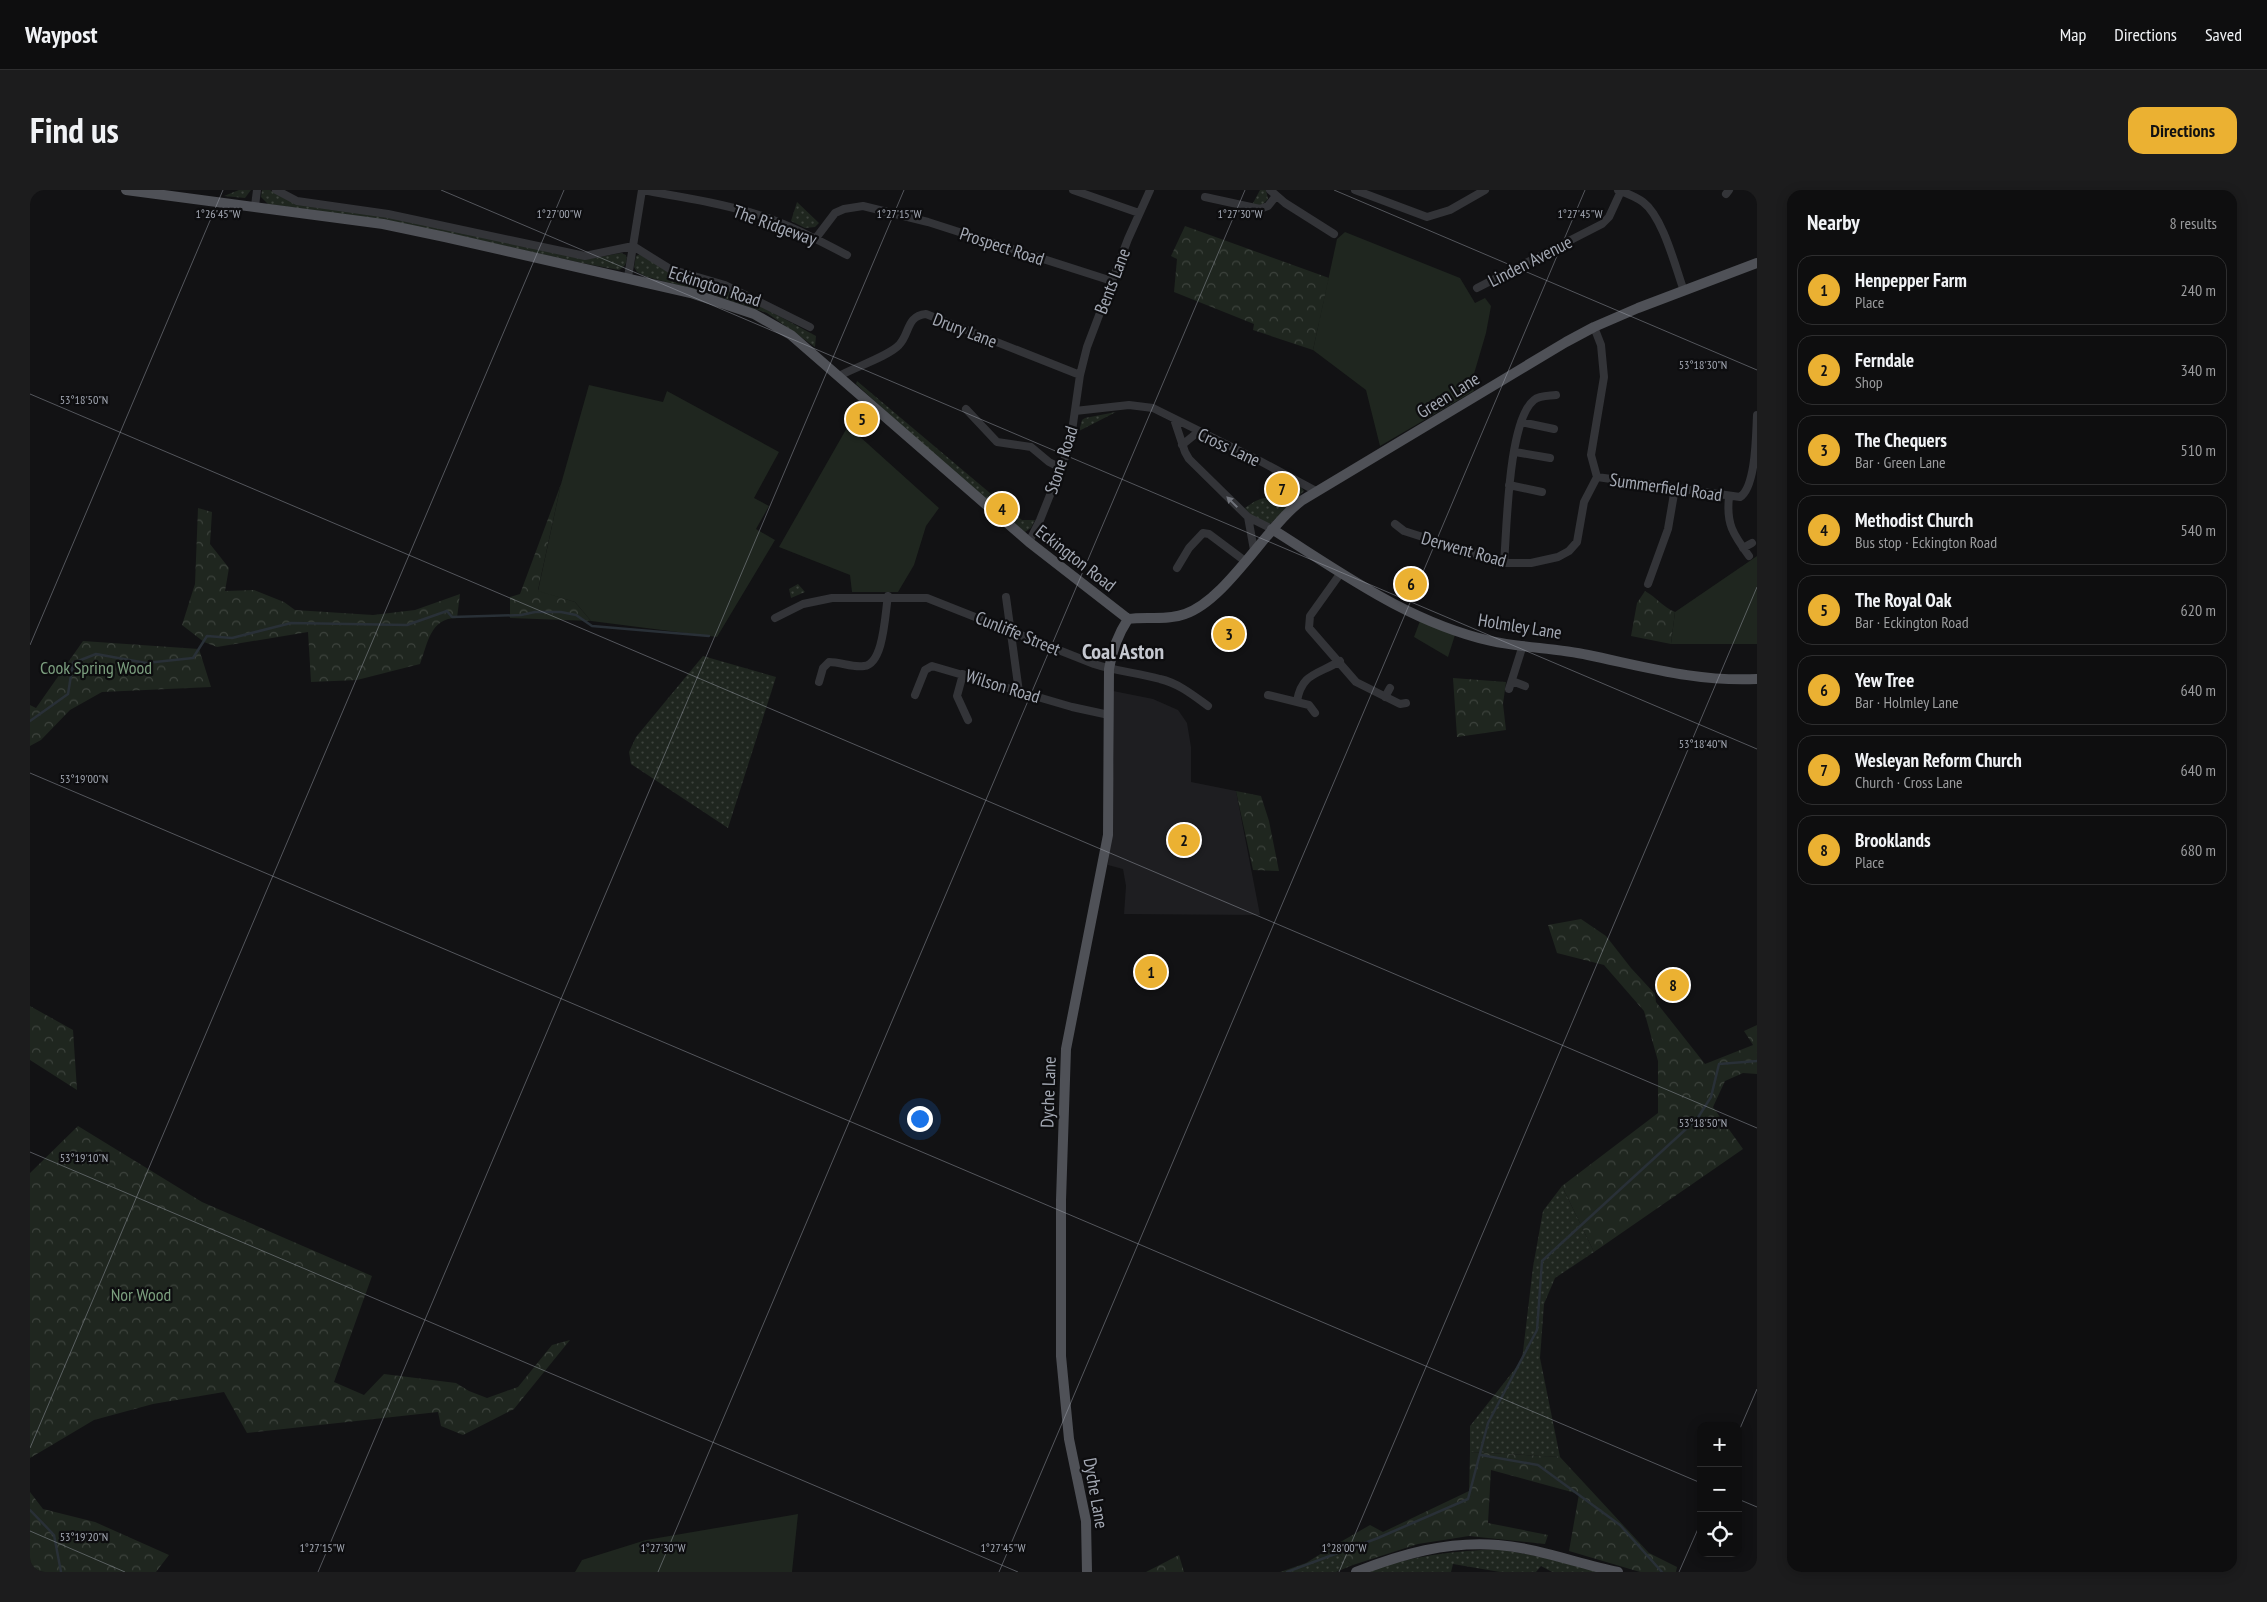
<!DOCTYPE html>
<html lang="en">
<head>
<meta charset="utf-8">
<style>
  body { margin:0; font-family:"PT Sans Narrow",sans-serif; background:#1c1c1d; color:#f1f3f6 }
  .controls { position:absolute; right:15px; bottom:15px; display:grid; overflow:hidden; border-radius:10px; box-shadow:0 2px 12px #0003 }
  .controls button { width:45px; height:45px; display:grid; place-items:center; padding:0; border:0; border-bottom:1px solid #2e2e2f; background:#0e0e0f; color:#f1f3f6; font:25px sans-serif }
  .you { position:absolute; left:889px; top:928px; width:18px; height:18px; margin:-12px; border:4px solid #fff; border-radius:50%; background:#1a73e8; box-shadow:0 0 0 8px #1a73e833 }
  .badge { display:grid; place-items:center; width:32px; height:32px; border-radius:50%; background:#ebb132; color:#111; font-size:16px; font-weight:700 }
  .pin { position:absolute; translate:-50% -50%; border:2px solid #fff; box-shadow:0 1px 5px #0006 }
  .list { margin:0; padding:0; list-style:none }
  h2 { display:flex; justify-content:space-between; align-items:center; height:65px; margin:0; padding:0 20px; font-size:21px }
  h2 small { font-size:16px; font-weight:400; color:#9b9c9e }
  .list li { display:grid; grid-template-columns:32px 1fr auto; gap:15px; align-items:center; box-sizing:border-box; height:70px; margin:0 10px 10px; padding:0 10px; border:1px solid #2e2e2f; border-radius:15px }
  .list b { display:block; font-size:19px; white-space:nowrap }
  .list p { margin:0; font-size:16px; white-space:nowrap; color:#9b9c9e }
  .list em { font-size:16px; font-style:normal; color:#9b9c9e }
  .icon { flex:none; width:28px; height:28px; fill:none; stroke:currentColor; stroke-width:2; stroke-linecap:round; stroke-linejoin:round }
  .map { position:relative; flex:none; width:1727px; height:1382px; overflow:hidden; border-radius:15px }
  header { display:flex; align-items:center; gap:30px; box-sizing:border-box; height:70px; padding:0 25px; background:#0e0e0f; border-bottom:1px solid #2e2e2f }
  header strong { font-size:24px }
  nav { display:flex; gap:28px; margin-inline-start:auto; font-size:18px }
  .intro { display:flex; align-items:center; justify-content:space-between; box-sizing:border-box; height:120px; padding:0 30px }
  h1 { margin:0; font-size:35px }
  .button { padding:12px 22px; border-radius:15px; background:#ebb132; color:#111; font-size:18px; font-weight:700 }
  main { display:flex; gap:30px; padding:0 30px }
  aside { flex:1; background:#0e0e0f; border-radius:15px; box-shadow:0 2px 12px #0003 }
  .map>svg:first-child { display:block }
  .built { fill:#1e1e21 }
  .grass { fill:url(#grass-dots) }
  .forest { fill:url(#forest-crowns) }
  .park { fill:#1f261f }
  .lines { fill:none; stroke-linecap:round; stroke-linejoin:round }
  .stream { stroke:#293037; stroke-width:2.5 }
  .minor { stroke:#333438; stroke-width:8 }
  .major { stroke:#4f5157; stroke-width:10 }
  .oneway { fill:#71747c }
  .ticks { fill:none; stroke:#a4a9b4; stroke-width:1; stroke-opacity:0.45 }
  .labels { text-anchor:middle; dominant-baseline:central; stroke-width:4.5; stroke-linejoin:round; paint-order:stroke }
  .street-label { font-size:18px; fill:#a4a9b4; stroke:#0d0d0f }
  .park-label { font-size:18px; fill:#7b9e7e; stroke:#0d0d0f }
  .district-label { font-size:22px; font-weight:bold; fill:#c5c8d0; stroke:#0d0d0f }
  .ticks-label { font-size:12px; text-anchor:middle; fill:#a4a9b4; stroke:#0d0d0f; stroke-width:4.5; stroke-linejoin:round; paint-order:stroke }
</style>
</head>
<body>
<header>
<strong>Waypost</strong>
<nav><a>Map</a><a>Directions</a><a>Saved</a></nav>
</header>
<div class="intro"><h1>Find us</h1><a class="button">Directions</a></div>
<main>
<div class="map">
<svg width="1727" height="1382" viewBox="0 0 1727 1382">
  <defs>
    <pattern id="grass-dots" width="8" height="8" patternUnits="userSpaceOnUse" patternTransform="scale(1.25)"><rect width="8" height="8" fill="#1f261f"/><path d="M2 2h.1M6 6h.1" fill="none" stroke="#3d433d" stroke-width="1.8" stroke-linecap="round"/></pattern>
    <pattern id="forest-crowns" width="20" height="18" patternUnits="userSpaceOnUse" patternTransform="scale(1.25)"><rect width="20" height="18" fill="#1f261f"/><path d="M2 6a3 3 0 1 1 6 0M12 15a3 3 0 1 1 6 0" fill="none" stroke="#3d433d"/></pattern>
  </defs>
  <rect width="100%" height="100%" fill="#121214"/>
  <path class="built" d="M1083 501 1123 509 1148 520 1157 533 1161 557V592L1206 601 1230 725 1094 724 1096 696 1093 679 1078 675 1084 569Z"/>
  <path class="grass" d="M209 0H221L215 8 194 6Z
    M232 0H240L262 12 365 27 558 69 591 63 596 65C598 72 595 77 589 80L557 74 361 31 238 14 231 7Z
    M1230 0H1236L1238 9 1232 15H1222Z
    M767 12 789 33 785 37 775 38 761 31Z
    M610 64 708 104 786 146 785 157 737 123 675 102 617 87 607 82 604 77 606 66Z
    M827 191 992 330H1005L1001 338 995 342 895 257 826 194Z
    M1086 222 1049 241 1052 230 1055 228Z
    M1264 293 1271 297 1274 301 1240 334 1222 326 1215 318C1229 308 1236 305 1254 310Z
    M768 394 775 402 761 408 759 399Z
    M673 466 746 487 698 638 601 574 599 562 606 547Z
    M1532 996 1564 1062 1525 1088 1514 1114 1510 1168 1530 1267 1440 1262V1236L1492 1170 1503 1077 1513 1021Z
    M1300 1358 1323 1375 1306 1382H1250L1276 1373Z
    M1468 1359 1507 1366 1570 1382H1522L1511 1376 1506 1382H1470L1423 1374 1421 1382H1336C1380 1366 1422 1361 1468 1359Z"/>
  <path class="forest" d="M1155 36 1299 88 1283 160 1223 140 1224 134 1144 102 1147 69 1141 66Z
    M531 294 508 400 545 412 561 431 480 428V407L490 404Z
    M168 318 182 322 180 354 199 378 195 401 224 400 254 412 265 420 343 425 385 420 430 404 427 428C400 428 398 453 390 474L327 490 281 492 278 442 187 457 174 452 152 435 165 394Z
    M1615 401C1626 407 1633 417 1645 422L1641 454 1601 446 1607 413Z
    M53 451 169 459 181 497 72 502 40 520 11 550 0 556V515L6 518Z
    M1423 488 1476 492 1473 514 1476 540 1427 547Z
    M1206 601 1231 606 1239 631 1249 681 1223 680Z
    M1551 729 1576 746 1601 778 1625 804 1626 812 1675 874 1723 855 1714 841 1727 835V884L1713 883 1695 891 1683 917 1713 959 1564 1062 1532 996 1628 923V871L1614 821 1574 775 1527 763 1518 735Z
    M0 816 43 840 47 900 0 870Z
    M48 936 172 1012 342 1086 304 1192 334 1205 354 1184 426 1193 439 1201 457 1208 488 1197 522 1155 540 1150 484 1219 433 1245 411 1236 408 1222 217 1243 194 1202 123 1214 64 1230 0 1268V983Z
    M1440 1262 1530 1267 1619 1363 1647 1377 1646 1382H1610L1539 1361 1549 1304 1461 1280 1458 1333 1518 1345 1515 1354 1439 1346 1388 1354 1323 1375 1300 1358 1340 1335 1353 1342 1439 1301Z
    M0 1302 13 1319 65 1332 139 1365 126 1382H0Z
    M1149 1365 1154 1382H1116Z"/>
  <path class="park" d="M1315 42 1430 88 1445 113 1455 108 1461 116 1456 143 1441 194 1444 201 1350 256 1336 200 1283 160 1307 49Z
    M559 195 633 212 637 201 749 262 724 308 739 316 726 339 745 350 687 447 561 431 545 412 508 401 531 294Z
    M818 236 909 318 896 336 884 375 868 402H822L820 385 749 357Z
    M1727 366V454H1641L1645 422Z
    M1390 431 1425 445 1418 467 1384 447Z
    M768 1324 762 1382H545L552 1370 616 1350Z"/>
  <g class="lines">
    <path class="stream" d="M0 531 38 504 43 473 66 464 116 473 163 468 177 446 202 448 261 433 377 435 417 421 422 427 491 425 505 422H531L546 425 562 436 679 446
      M1451 1265 1508 1275 1590 1335 1632 1382
      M0 1320 24 1345 31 1382
      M1257 1382 1348 1348 1438 1309 1458 1233 1507 1140 1512 1071 1667 929 1681 907 1689 874 1727 871"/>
    <path class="minor" d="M246 0 267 11 358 24 555 66 603 56 640 79 695 95 780 137
      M612 0C651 7 691 13 729 25 760 35 788 50 817 65
      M1043 0 1109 23
      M1240 0 1255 13 1304 44
      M1325 0 1397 27 1420 20 1455 0
      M1588 0C1596 3 1605 6 1613 12 1633 27 1645 76 1654 101
      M1696 4 1699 0
      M1175 7 1230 19 1238 16 1246 6
      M225 16 227 0
      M786 48 805 23 814 19 833 16 898 32 1082 91
      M598 87 612 0
      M1447 98 1572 34 1579 27 1591 1
      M809 186C823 178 859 166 869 155 880 144 876 126 896 124L1050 185
      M936 219 967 252 1001 257 1019 272 1031 278
      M1045 221 1099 215 1123 218 1230 271 1286 301
      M1144 229 1155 262 1159 269 1218 327 1242 339
      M1491 232 1524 239
      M1152 255 1168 242
      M1485 262 1520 268
      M1567 287 1710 307C1726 297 1726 244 1727 225
      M1479 295 1512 302
      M1699 307C1696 334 1703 344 1719 366
      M1218 327 1224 360
      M1365 334 1374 341 1474 373H1501L1528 367 1539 361 1547 352 1554 312 1567 287 1561 265 1574 187 1571 155 1564 137
      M999 352 1010 330 1040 255 1050 185 1057 157 1098 49 1120 0
      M1713 358 1722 353
      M1474 373C1477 338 1478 231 1504 210 1510 205 1519 206 1526 205
      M1147 378 1159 358 1173 343 1179 344 1215 371
      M1310 384 1280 426 1279 438 1326 492 1370 514 1376 513
      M1618 394 1638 339 1645 298
      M976 407 989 502
      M745 428 773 414 802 408H897L1064 474C1085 481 1108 483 1130 489 1148 493 1163 505 1178 516
      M933 484 927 506 938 530
      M1482 491 1495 496
      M789 492 793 478 799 472C811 472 823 478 834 476 854 474 855 423 858 406
      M1479 499 1493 455
      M885 505 895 480 902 476 1042 517 1079 525
      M1238 505 1279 515 1285 523
      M1355 507 1360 498
      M1267 511C1272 483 1287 485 1310 471"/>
    <path class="major" d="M96 0 353 34 415 47 661 103 724 124 761 145 999 352 1098 429
      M1242 339C1312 383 1378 432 1461 451 1493 458 1526 458 1558 465 1616 477 1667 492 1727 489
      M1098 429C1117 426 1137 431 1155 424 1196 410 1234 340 1271 311L1536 152 1564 137 1608 118 1727 73
      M1057 1382 1056 1331 1039 1249 1031 1166V1010L1036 859 1078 645 1079 479C1082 460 1087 446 1098 429
      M1326 1382C1372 1364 1417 1351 1468 1355 1508 1358 1548 1374 1588 1382"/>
  </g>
  <defs><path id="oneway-solid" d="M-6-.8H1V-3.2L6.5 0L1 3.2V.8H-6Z" transform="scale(1.25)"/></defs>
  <use class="oneway" href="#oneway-solid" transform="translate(1202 312) rotate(-135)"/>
  <path class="ticks" d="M411 0 1727 559M1304 0 1727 180M0 204 1727 938M0 455 193 0M0 583 1671 1293M0 962 988 1382M1708 1243 1727 1199M0 1258 534 0M1708 1309 1727 1317M0 1341 95 1382M288 1382 874 0M628 1382 1215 0M969 1382 1555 0M1309 1382 1727 397M1649 1382 1671 1332"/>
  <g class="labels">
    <g class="street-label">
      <text transform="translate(745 35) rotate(20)">The Ridgeway</text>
      <text transform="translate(972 56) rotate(18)">Prospect Road</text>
      <text transform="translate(1500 71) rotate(-27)">Linden Avenue</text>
      <text transform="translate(1082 91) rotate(-69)">Bents Lane</text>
      <text transform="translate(685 96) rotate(18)">Eckington Road</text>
      <text transform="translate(935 140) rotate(21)">Drury Lane</text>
      <text transform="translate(1418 205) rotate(-32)">Green Lane</text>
      <text transform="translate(1199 257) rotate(25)">Cross Lane</text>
      <text transform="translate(1031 270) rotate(-72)">Stone Road</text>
      <text transform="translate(1636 297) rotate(8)">Summerfield Road</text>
      <text transform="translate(1434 359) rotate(16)">Derwent Road</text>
      <text transform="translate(1046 368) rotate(38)">Eckington Road</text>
      <text transform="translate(1490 436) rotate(9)">Holmley Lane</text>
      <text transform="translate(988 443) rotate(22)">Cunliffe Street</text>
      <text transform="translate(973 496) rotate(17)">Wilson Road</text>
      <text transform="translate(1018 902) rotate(-88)">Dyche Lane</text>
      <text transform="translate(1066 1303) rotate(80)">Dyche Lane</text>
    </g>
    <g class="park-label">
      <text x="66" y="477">Cook Spring Wood</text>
      <text x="111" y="1104">Nor Wood</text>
    </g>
    <g class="district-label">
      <text x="1093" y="461">Coal Aston</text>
    </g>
  </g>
  <g class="ticks-label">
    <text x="188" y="28">1°26'45"W</text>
    <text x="529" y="28">1°27'00"W</text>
    <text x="869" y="28">1°27'15"W</text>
    <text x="1210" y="28">1°27'30"W</text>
    <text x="1550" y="28">1°27'45"W</text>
    <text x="1673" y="179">53°18'30"N</text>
    <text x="54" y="214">53°18'50"N</text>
    <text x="1673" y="558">53°18'40"N</text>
    <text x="54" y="593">53°19'00"N</text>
    <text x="1673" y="937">53°18'50"N</text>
    <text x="54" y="972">53°19'10"N</text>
    <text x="54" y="1351">53°19'20"N</text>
    <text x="292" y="1362">1°27'15"W</text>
    <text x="633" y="1362">1°27'30"W</text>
    <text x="973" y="1362">1°27'45"W</text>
    <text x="1314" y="1362">1°28'00"W</text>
  </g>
</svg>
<div class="controls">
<button>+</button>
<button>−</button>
<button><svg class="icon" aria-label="locate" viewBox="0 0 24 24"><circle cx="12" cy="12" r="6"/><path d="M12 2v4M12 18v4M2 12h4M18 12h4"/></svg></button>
</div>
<div class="you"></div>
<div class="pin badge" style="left:1121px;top:782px">1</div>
<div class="pin badge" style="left:1154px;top:650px">2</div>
<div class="pin badge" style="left:1199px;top:444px">3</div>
<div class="pin badge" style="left:972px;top:319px">4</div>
<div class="pin badge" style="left:832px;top:229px">5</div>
<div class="pin badge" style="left:1381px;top:394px">6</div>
<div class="pin badge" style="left:1252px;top:299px">7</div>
<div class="pin badge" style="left:1643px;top:795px">8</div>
</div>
<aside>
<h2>Nearby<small>8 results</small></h2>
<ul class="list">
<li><span class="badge">1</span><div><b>Henpepper Farm</b><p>Place</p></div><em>240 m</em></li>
<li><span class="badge">2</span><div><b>Ferndale</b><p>Shop</p></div><em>340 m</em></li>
<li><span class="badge">3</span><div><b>The Chequers</b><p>Bar · Green Lane</p></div><em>510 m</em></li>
<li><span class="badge">4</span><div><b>Methodist Church</b><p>Bus stop · Eckington Road</p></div><em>540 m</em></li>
<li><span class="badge">5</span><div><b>The Royal Oak</b><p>Bar · Eckington Road</p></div><em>620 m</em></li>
<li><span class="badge">6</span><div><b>Yew Tree</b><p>Bar · Holmley Lane</p></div><em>640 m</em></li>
<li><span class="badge">7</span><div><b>Wesleyan Reform Church</b><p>Church · Cross Lane</p></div><em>640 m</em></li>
<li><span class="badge">8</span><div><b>Brooklands</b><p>Place</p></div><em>680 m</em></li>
</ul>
</aside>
</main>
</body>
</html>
